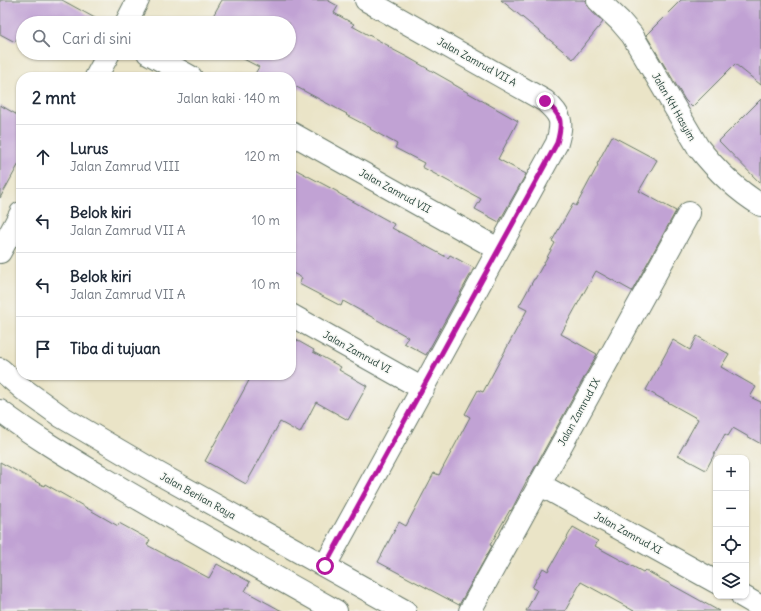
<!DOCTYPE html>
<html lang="id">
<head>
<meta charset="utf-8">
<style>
  body { margin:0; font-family:Delius,sans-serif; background:#f2f2f3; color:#1f2937 }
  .controls { position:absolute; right:12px; bottom:12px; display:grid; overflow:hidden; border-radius:8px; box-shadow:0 1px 3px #0004 }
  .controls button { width:36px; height:36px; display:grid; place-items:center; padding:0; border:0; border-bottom:1px solid #e0e1e3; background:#fff; color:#1f2937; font:20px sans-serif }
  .stop { position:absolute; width:12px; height:12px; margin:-9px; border:3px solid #b5179e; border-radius:50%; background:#fff }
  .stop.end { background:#b5179e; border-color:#fff; box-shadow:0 1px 4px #0008 }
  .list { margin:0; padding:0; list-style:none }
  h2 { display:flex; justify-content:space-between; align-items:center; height:52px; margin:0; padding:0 16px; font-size:17px }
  h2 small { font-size:13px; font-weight:400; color:#747a83 }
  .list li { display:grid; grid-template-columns:26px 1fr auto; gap:12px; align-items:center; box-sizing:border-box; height:64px; padding:0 16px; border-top:1px solid #e0e1e3 }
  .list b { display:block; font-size:15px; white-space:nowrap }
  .list p { margin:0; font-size:13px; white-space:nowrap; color:#747a83 }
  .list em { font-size:13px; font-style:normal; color:#747a83 }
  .icon { flex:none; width:22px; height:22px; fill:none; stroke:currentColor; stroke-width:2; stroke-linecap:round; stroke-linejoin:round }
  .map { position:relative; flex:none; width:761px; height:611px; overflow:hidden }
  .search { position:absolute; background:#fff; box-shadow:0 1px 3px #0004; left:16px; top:16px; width:280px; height:44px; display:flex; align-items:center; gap:10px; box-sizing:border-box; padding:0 14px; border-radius:22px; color:#747a83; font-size:15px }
  .panel { position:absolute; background:#fff; box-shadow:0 1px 3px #0004; left:16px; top:72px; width:280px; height:308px; border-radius:16px }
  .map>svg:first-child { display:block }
  .building { fill:#c1a2d4 }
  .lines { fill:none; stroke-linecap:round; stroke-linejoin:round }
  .minor-casing { stroke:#667767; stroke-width:24 }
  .minor { stroke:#fff; stroke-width:22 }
  .route { stroke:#b5179e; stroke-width:5 }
  .labels { text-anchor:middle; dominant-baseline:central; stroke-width:3; stroke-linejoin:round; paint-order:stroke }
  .street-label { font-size:10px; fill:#1f3d34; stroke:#f6f6f2 }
</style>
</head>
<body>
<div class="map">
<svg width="761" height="611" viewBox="0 0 761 611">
  <rect width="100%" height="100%" fill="#f6f6f2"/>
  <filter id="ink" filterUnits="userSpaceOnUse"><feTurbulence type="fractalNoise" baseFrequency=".025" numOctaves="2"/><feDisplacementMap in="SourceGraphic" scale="8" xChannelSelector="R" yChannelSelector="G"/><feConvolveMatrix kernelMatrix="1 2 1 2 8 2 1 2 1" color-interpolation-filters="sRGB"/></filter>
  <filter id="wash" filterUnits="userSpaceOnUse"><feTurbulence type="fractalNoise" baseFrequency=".012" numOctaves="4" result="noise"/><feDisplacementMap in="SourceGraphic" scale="16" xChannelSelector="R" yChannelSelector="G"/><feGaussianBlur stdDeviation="0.9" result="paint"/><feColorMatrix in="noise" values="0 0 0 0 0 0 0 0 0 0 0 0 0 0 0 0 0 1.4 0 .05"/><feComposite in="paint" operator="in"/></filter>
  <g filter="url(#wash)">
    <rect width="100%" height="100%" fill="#eae4c7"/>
    <g id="blocks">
      <path class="building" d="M0 0H62L104 23H23V28L15 42 0 34Z
        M222 0H327L338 6 334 13 354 24 352 26 389 46 388 47 409 58 453 83V84L472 95 518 121 498 159 526 174 499 222 475 209 481 199 422 167 424 163 395 148 397 144 370 129 371 128 346 115 347 114 291 84V77H253L259 67 232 53H289V23H209Z
        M501 0H585L589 9 603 22 573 59Z
        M681 0H761V85L735 64 692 107 685 100 669 73V72L667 70 646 35Z
        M761 99V184L719 141Z
        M0 105 21 117V160L0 198Z
        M612 136 657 160 639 191 676 211 632 291 596 271 561 334 597 354 530 476 528 478 511 511 510 510 490 545 492 546 459 605 378 562 399 522 406 526 434 473 439 475 470 417 465 414 478 390 483 392 527 310 519 306 534 279H535L555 243 552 241 573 204 576 206 598 165 597 164Z
        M291 167 338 192V193L394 224 392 228 448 258 450 255 474 268 426 355 404 343 408 337 343 301 341 306 299 284 302 278 291 272Z
        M697 336 729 354 721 367 756 387 750 397 761 402V444L733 428 728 436 725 434 706 470 678 455 698 419 646 390 673 340 690 350Z
        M291 337 314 350 313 352 341 367 339 370 367 386 348 420 316 402 300 433 280 422 246 484 205 461 252 375H291Z
        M0 462 44 486 45 484 85 507 118 526 119 523 150 540 147 545 209 578 217 564 250 582 245 591 282 611H0Z
        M573 527 598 541 595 546 643 572 645 570 719 611H634L581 582 565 611H526L537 590 532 588 543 568 548 571Z"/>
    </g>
  </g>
  <g filter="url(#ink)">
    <use href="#blocks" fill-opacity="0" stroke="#667767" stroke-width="1"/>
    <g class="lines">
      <g class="minor-casing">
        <path id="minor" d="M598 0 620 21 632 35 698 147C716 170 736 190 761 205
          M126 23 138 0
          M148 53 191 77
          M96 77 109 53
          M291 133 498 249
          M0 252 21 213
          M291 315 423 389
          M0 369 23 389 62 417 154 471 405 611
          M0 411C37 439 77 462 117 486 190 529 263 570 336 611
          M539 484 716 582
          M325 566 557 143C563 121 562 116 545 101L366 0
          M742 596 761 607
          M470 611 689 213"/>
      </g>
      <use href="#minor" class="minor"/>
    </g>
  </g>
  <g class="lines" filter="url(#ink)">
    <path class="route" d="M325 566 557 143C563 121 562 116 545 101"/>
  </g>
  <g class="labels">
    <g class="street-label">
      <text transform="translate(477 62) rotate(29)">Jalan Zamrud VII A</text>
      <text transform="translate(674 107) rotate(60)">Jalan KH Hasyim</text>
      <text transform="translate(395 191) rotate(29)">Jalan Zamrud VII</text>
      <text transform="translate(357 352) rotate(29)">Jalan Zamrud VI</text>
      <text transform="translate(579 412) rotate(-61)">Jalan Zamrud IX</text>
      <text transform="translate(198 496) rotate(29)">Jalan Berlian Raya</text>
      <text transform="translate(628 533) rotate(29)">Jalan Zamrud XI</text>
    </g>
  </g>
</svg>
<div class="controls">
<button>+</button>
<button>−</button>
<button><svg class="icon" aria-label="locate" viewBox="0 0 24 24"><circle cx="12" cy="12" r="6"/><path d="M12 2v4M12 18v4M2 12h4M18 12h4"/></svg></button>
<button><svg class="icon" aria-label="layers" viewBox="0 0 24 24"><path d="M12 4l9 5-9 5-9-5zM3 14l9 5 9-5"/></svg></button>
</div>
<div class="stop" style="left:325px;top:566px"></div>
<div class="stop end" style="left:545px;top:101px"></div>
<div class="search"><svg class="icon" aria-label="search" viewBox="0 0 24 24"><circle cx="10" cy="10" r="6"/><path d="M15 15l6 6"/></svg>Cari di sini</div>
<section class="panel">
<h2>2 mnt<small>Jalan kaki · 140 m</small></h2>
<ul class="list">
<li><svg class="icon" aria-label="ahead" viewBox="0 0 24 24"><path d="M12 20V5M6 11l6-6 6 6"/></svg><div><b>Lurus</b><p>Jalan Zamrud VIII</p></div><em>120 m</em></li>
<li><svg class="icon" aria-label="left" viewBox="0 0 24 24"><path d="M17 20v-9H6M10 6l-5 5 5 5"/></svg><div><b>Belok kiri</b><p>Jalan Zamrud VII A</p></div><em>10 m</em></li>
<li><svg class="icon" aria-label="left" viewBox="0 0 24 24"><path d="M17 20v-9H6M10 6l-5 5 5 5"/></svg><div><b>Belok kiri</b><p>Jalan Zamrud VII A</p></div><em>10 m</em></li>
<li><svg class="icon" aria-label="arrive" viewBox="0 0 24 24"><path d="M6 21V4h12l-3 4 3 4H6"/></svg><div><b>Tiba di tujuan</b></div></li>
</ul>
</section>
</div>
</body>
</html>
